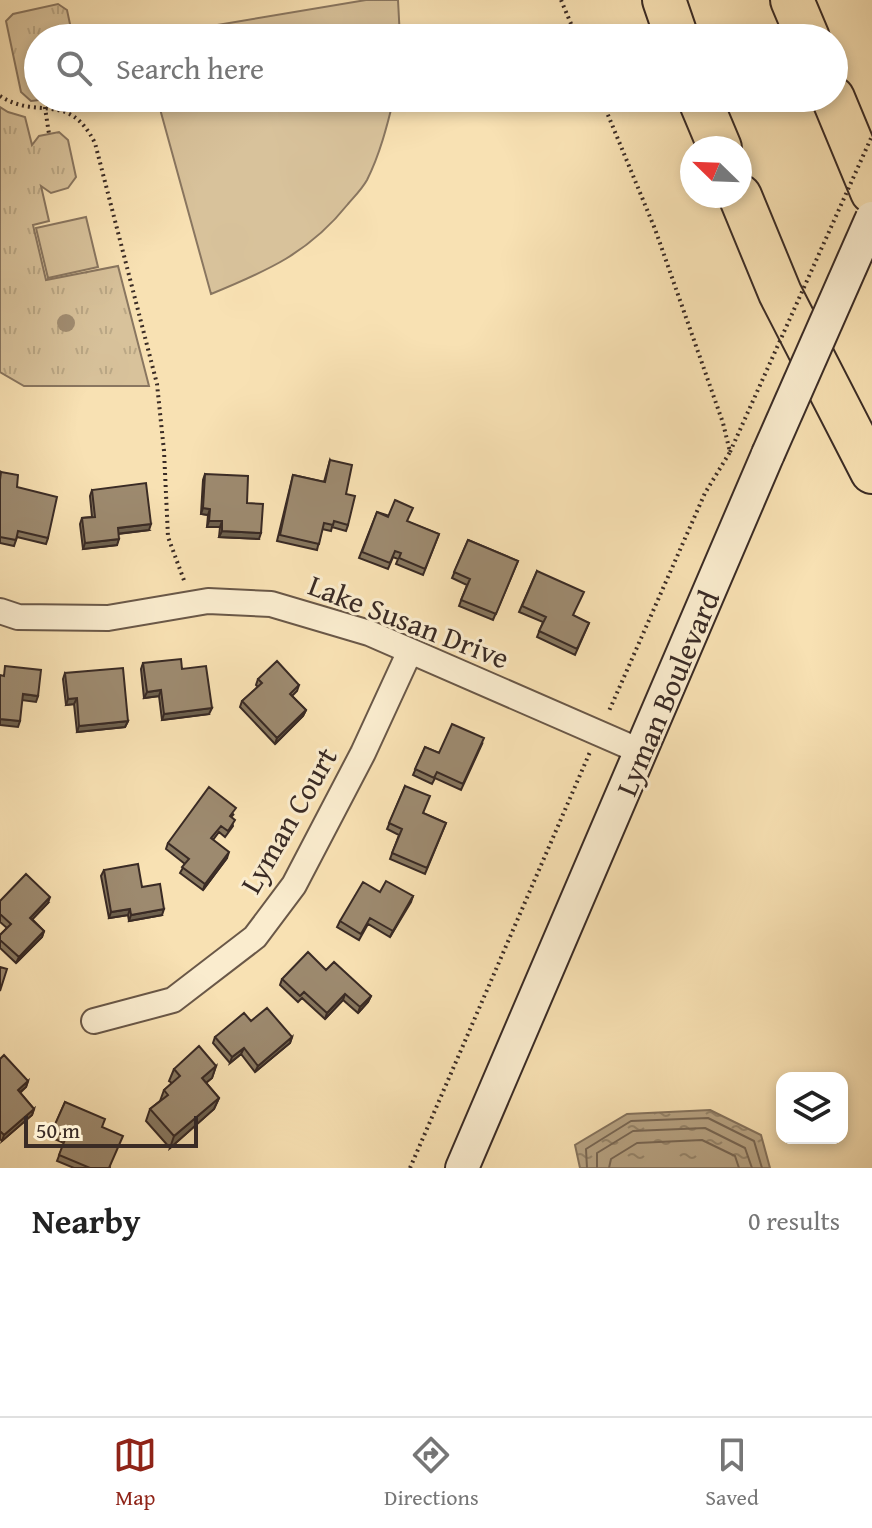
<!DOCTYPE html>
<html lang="en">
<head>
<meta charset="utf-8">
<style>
  body { margin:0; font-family:"Gentium Book Plus",serif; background:#f6f6f6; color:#222 }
  .controls { position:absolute; right:24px; bottom:24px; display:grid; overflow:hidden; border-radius:16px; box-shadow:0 4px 12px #0003 }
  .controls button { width:72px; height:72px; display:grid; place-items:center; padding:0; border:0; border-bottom:2px solid #e0e0e0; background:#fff; color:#222; font:40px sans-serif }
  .compass { position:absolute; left:680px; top:136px; width:72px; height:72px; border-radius:50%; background:#fff; box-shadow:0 4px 12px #0003; rotate:293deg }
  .scale { position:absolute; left:24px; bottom:20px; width:174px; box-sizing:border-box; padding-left:8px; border:4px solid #3a2b25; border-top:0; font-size:22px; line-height:28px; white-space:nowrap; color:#3a2b25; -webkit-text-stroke:6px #faecce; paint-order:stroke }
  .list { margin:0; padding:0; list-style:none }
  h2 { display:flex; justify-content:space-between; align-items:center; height:104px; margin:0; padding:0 32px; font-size:34px }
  h2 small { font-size:26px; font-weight:400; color:#767676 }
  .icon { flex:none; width:44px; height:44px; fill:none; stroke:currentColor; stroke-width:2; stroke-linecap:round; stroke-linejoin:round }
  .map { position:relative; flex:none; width:872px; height:1168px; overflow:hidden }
  .search { position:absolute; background:#fff; box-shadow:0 4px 12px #0003; left:24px; right:24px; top:24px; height:88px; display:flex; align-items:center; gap:20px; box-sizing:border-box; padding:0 28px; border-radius:44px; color:#767676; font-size:30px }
  .sheet { height:248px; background:#fff }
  nav { display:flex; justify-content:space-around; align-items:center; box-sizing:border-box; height:112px; border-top:2px solid #e0e0e0; background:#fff; font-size:22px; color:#767676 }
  nav a { display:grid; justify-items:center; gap:4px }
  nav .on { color:#8f2418 }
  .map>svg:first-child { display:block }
  .grass { fill:url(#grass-tufts); stroke:#897660; stroke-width:2 }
  .pitch { fill:#d8c29b; stroke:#897660; stroke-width:2 }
  .water { fill:url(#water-ripples); stroke:#85735d; stroke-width:2 }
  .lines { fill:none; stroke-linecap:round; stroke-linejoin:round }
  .shore { stroke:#786754; stroke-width:2 }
  .street-casing { stroke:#6a5848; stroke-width:28 }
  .secondary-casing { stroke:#3a2b25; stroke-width:36 }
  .highway-casing { stroke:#3a2b25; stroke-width:46 }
  .path { stroke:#3a2b25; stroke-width:4; stroke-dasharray:2 4; stroke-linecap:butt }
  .street { stroke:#faecce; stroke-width:24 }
  .secondary { stroke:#faecce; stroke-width:32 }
  .highway { stroke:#f8e1b3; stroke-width:42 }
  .secondary-bridge-casing { stroke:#3a2b25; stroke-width:36; stroke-linecap:butt }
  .path-bridge { stroke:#3a2b25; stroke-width:4; stroke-dasharray:2 4; stroke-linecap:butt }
  .secondary-bridge { stroke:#faecce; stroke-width:32 }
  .tree { fill:#a18d72 }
  .wall { fill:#87775f; stroke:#3a2b25; stroke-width:2 }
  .shaded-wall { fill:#6e614e; stroke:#3a2b25; stroke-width:2 }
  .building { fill:#9d8a6f; stroke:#3a2b25; stroke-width:2 }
  .labels { text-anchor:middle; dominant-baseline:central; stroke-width:6; stroke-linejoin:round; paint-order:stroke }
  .street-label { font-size:30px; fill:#3a2b25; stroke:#faecce }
</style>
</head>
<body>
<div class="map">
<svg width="872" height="1168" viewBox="0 0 872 1168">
  <defs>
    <pattern id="grass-tufts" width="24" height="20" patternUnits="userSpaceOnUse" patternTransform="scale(2)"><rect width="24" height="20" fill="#d8c29b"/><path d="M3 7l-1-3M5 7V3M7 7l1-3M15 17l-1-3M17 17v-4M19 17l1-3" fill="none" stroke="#baa785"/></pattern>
    <pattern id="water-ripples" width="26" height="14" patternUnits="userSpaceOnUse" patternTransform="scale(2)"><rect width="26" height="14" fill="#b7a383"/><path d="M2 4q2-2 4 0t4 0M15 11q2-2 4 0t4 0" fill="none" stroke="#96856b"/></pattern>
  </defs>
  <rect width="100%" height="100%" fill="#f8e1b3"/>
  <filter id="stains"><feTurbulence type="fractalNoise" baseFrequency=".0025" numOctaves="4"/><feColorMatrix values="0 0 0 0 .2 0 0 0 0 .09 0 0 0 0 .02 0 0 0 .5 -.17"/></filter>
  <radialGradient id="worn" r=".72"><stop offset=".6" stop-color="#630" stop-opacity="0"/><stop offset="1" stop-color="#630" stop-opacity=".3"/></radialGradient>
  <path class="grass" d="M58 4 67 10 73 38H38V98H58L31 101 21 92 6 21 13 14Z
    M0 107 8 112 25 117 32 145 39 136 59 132 68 140 76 177 68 188 51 193 41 186 49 221 33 225 46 280 118 266 149 386H24L0 372Z"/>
  <path class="pitch" d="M366 0H398L400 38H156L158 35Z
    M157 98H394C387 126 380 154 367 180 362 189 354 197 348 204 309 253 267 271 211 294Z
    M86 217 98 267 48 278 36 228Z"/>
  <path class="water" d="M710 1110 761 1135 770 1168H580L575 1145 627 1114Z"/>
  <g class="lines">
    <path class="shore" d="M587 1168 586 1149 631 1121 708 1118 754 1141 762 1168
      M597 1168V1153L633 1131 705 1128 745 1148 752 1168
      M609 1168 611 1159 637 1143 702 1140 735 1156 739 1168"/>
    <g class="street-casing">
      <path id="street" d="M0 611 18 617 108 618 208 601 271 604 369 633 642 752
        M94 1021 173 1000 255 937 294 885 363 753 410 651"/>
    </g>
    <g class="secondary-casing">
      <path id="secondary" d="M462 1168 768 454"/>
    </g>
    <g class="highway-casing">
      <path id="highway" d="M664 0 677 38
        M792 0 808 38
        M699 98 720 148
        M833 98 872 192
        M740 196 780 293 872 472"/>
    </g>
    <path class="path" d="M561 0 577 38
      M0 96C39 121 68 90 95 143L157 384 164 451 168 537 185 583
      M601 98 655 229 723 423 730 452 705 493 609 711
      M44 101 49 134
      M410 1168 590 752"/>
    <use href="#street" class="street"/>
    <use href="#secondary" class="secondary"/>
    <use href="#highway" class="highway"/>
    <g class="secondary-bridge-casing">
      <path id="secondary-bridge" d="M768 454 872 218"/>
    </g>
    <path class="path-bridge" d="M730 452 872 136"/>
    <use href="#secondary-bridge" class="secondary-bridge"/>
  </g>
  <circle class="tree" cx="66" cy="323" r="9"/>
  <path class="wall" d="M330 460 346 494 348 525 346 531 332 527 331 531 322 529 317 550 277 541 293 475 324 482Z
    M1 472 17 487 48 538 46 544 17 537 14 546 0 543V476Z
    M205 474 247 503 259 539 219 537 220 527H207L208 515 201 514 203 480Z
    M92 490 149 530 118 534 117 545 83 549 80 524 82 518 92 517 90 496Z
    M377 512 408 522 439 534 423 575 396 564 398 559 393 557 388 569 359 558Z
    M468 540 518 561 493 620 459 606 467 585 452 578Z
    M537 571 573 616 589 623 575 655 537 637 543 622 519 612Z
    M143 663 182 669 209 714 162 720 159 696 144 698 141 669Z
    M65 673 128 721 125 727 77 732 74 704 66 705 63 679Z
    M258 679 299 685 297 691 292 696 306 710 303 716 275 744 240 707 242 701 258 687 256 685Z
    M482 744 461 790 435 778 432 784 413 775 425 747 439 753Z
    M405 786 423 813 446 823 425 874 390 859 399 835 387 829Z
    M234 814 231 817 233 826 225 837 219 832 213 840 227 858 203 890 180 873 185 864 166 849 168 843Z
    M104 870 142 887 162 915 129 921 128 915 109 918 101 876Z
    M380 892 413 896 390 937 368 924 359 940 337 927 340 921Z
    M0 901 48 903 32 919 44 931 42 937 16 963 0 948V935L7 928 0 922Z
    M326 970 371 996 368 1002 358 1013 343 1000 325 1019 302 998 298 1002 280 985 282 979Z
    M251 1021 292 1037 290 1043 255 1072 241 1054 230 1063 213 1043 215 1037Z
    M0 1059 28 1081 26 1087 20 1093 34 1109 32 1115 2 1141 0 1139Z
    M216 1066 212 1078 206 1083 219 1098 214 1109 170 1148 146 1121 150 1109 160 1101 164 1090 172 1083 169 1081 174 1069Z
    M65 1102 102 1127 110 1168H74L57 1161 64 1143 50 1137Z"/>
  <path class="shaded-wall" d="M203 508 210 509 208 515 201 514Z
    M209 521H222L220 527H207Z
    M151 524 149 530 115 534 118 528Z
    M222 531 261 533 259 539 219 537Z
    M119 539 117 545 83 549 85 543Z
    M161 690 159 696 144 698 147 692Z
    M23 694 38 696 36 702 21 700Z
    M77 698 74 704 66 705 68 699Z
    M212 708 209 714 162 720 164 714Z
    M306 710 303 716 275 744 277 738Z
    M0 719 20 721 18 727 0 725Z
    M128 721 125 727 77 732 79 726Z
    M229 852 227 858 203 890 205 884Z
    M413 896 411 902 390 937 393 931Z
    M50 897 48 903 28 924 30 918Z
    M130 909 128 915 109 918 111 912Z
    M164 909 162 915 129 921 131 915Z
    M44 931 42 937 16 963 19 957Z
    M345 994 343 1000 325 1019 327 1013Z
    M371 996 368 1002 358 1013 360 1007Z
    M292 1037 290 1043 255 1072 258 1066Z
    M244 1048 241 1054 230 1063 232 1057Z
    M216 1066 212 1078 197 1090 202 1078Z
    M28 1081 26 1087 15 1096 18 1090Z
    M219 1098 214 1109 170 1148 174 1136Z
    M34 1109 32 1115 2 1141 4 1135Z"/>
  <path class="building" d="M330 460 352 465 346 494 355 496 348 525 334 521 333 525 324 523 319 544 280 535 293 475 325 482Z
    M1 472 18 475 17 487 57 497 48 538 18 531 16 540 0 537V480Z
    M205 474 248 476 247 503 263 504 261 533 222 531V521H209L210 509 203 508Z
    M146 483 151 524 118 528 119 539 85 543 82 518 95 517 92 490Z
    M395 500 413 508 407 521 439 534 425 569 399 558 401 553 395 551 390 563 362 552 377 512 388 517Z
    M468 540 518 561 496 614 461 600 470 579 454 572Z
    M537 571 584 592 573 615 589 623 577 649 539 631 546 617 522 606Z
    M181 659 182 669 206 666 212 708 164 714 161 690 147 692 143 663Z
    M277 661 299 685 290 694 306 710 277 738 242 701 262 683 258 679Z
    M5 666 41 670 38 696 23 694 20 721 0 719V675L4 676Z
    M123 668 128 721 79 726 77 698 68 699 65 673Z
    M452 724 484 738 463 784 437 772 434 778 415 769 425 747 439 753Z
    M405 786 430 796 423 813 446 823 427 868 392 853 402 829 389 823Z
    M209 787 236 808 230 816 235 820 228 831 221 826 211 838 229 852 205 884 182 867 189 859 168 843Z
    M138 864 142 887 160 884 164 909 131 915 130 909 111 912 104 870Z
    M26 874 50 897 30 918 44 931 19 957 0 940V935L11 924 0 914V901Z
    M386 881 413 896 393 931 370 918 361 934 340 921 363 882 380 892Z
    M308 952 326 970 334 962 371 996 360 1007 345 994 327 1013 304 992 300 996 282 979Z
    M0 967 7 969 0 991Z
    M267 1008 292 1037 258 1066 244 1048 232 1057 215 1037 244 1013 251 1021Z
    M199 1046 216 1066 202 1078 219 1098 174 1136 150 1109 168 1095 164 1090 180 1076 174 1069Z
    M4 1055 28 1081 18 1090 34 1109 4 1135 0 1131V1059Z
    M65 1102 105 1119 102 1127 123 1136 109 1168H90L59 1155 66 1137 52 1131Z"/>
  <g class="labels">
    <g class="street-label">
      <text transform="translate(409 621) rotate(21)">Lake Susan Drive</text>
      <text transform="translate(667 693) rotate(-67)">Lyman Boulevard</text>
      <text transform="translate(288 820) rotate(-60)">Lyman Court</text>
    </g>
  </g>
  <rect width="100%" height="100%" filter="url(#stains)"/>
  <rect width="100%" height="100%" fill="url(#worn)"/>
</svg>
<div class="controls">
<button><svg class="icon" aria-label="layers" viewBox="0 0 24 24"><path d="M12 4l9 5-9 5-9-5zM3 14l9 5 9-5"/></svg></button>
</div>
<svg class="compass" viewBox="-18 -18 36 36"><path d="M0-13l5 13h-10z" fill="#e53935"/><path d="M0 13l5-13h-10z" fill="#767676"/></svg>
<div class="scale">50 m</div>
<div class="search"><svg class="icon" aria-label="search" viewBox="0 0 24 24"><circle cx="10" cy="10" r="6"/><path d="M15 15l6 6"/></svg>Search here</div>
</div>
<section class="sheet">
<h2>Nearby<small>0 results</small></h2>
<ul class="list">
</ul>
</section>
<nav>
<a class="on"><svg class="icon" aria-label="map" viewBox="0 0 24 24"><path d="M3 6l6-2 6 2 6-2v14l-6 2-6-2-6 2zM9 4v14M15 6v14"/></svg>Map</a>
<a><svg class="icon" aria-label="directions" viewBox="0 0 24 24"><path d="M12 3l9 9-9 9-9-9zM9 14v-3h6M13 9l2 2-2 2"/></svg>Directions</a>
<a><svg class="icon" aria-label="saved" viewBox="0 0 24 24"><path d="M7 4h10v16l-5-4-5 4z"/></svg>Saved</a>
</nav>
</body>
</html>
